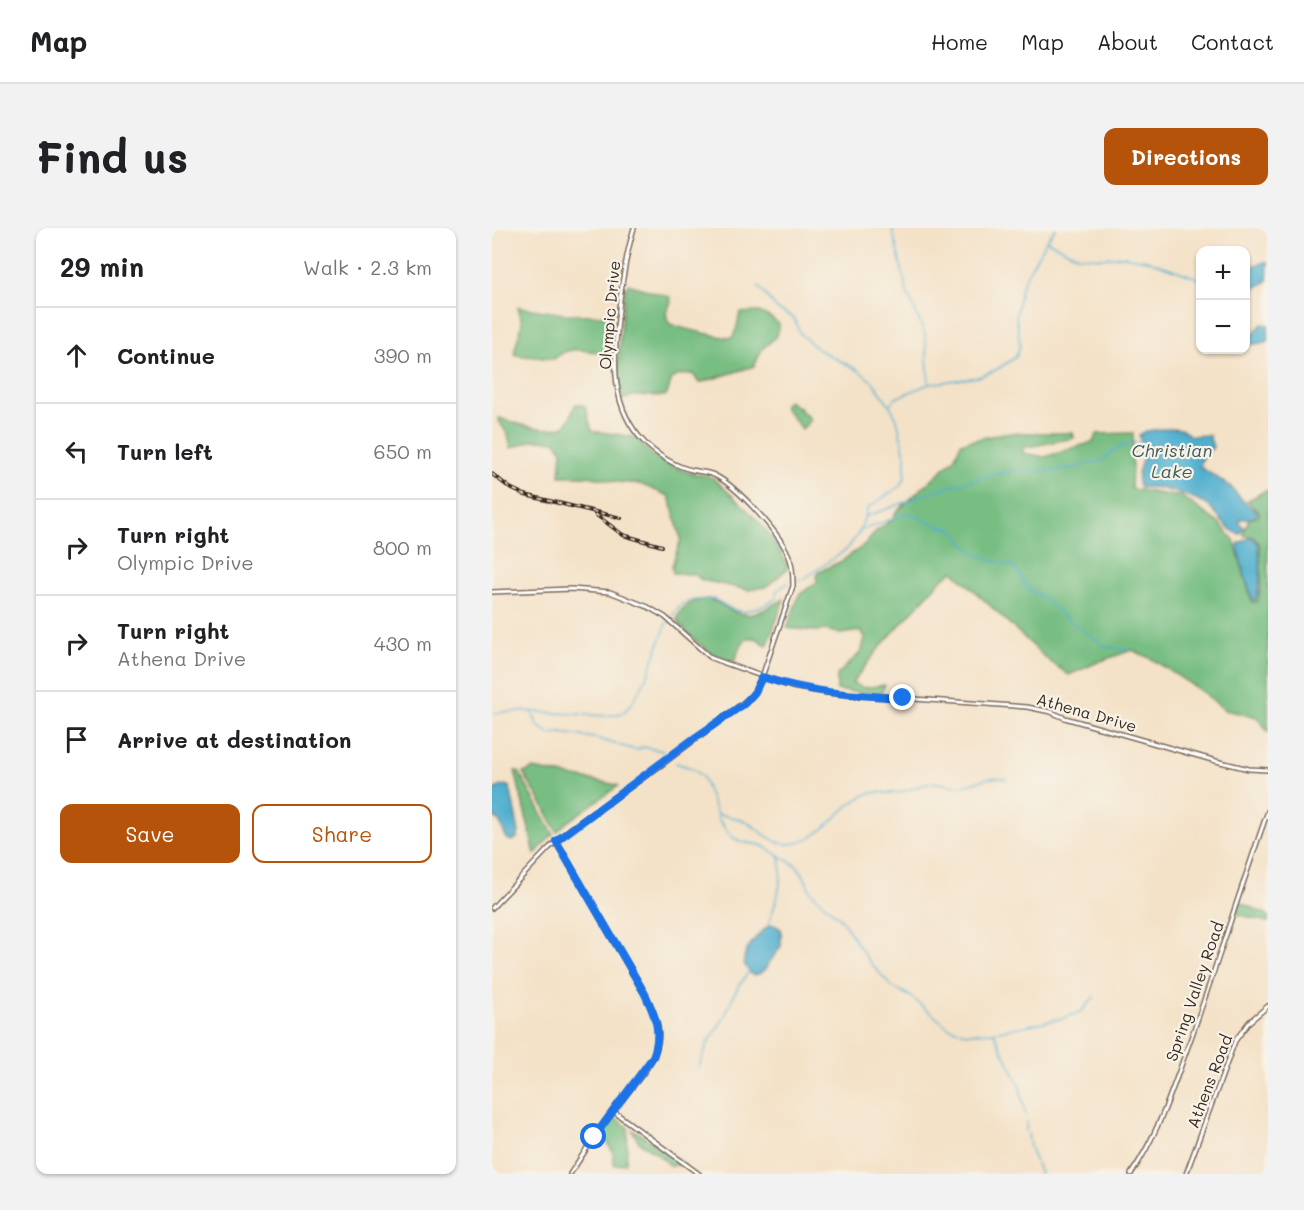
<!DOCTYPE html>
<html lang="en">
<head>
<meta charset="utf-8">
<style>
  body { margin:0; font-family:Mali,sans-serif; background:#f2f2f2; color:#202124 }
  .controls { position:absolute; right:18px; top:18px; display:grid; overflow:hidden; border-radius:12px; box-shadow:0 2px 4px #0004 }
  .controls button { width:54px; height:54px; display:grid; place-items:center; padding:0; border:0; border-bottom:2px solid #e0e0e0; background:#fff; color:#202124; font:30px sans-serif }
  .stop { position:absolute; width:18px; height:18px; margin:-14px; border:4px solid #1a73e8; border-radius:50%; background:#fff }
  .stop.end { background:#1a73e8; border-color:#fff; box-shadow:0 2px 6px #0008 }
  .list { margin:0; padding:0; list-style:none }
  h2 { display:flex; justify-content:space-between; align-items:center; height:78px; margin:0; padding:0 24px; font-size:26px }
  h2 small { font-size:20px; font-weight:400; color:#757577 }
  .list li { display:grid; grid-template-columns:39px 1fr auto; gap:18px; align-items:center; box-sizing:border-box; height:96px; padding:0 24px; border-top:2px solid #e0e0e0 }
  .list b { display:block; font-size:22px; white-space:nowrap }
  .list p { margin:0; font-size:20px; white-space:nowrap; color:#757577 }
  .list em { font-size:20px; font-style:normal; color:#757577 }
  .actions { display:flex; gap:12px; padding:18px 24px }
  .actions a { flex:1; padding:14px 0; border:2px solid #b45309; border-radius:12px; text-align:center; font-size:21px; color:#b45309 }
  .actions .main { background:#b45309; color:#fff }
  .icon { flex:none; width:33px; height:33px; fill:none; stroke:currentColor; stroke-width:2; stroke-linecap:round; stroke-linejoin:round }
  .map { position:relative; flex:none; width:776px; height:946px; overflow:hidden; border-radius:12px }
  header { display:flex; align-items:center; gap:36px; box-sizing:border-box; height:84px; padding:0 30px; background:#fff; border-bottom:2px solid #e0e0e0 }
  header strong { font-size:28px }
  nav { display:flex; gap:33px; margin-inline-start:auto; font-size:21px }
  .intro { display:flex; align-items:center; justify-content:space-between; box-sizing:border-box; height:144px; padding:0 36px }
  h1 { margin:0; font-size:42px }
  .button { padding:15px 27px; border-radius:12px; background:#b45309; color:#fff; font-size:21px; font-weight:700 }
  main { display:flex; gap:36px; padding:0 36px }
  aside { flex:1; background:#fff; border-radius:12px; box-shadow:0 2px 4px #0004 }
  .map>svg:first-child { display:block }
  .forest { fill:#78be83; stroke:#5a7450; stroke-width:1.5 }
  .water { fill:#50afcf; stroke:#466c76; stroke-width:1.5 }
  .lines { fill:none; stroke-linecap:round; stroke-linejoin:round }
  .stream { stroke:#50afcf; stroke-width:1.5 }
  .minor-casing { stroke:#7c6a5a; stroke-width:6 }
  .minor { stroke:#fff; stroke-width:3 }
  .rail-casing { stroke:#3b2a1e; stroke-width:4 }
  .rail { stroke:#f7f3e8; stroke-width:1.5; stroke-dasharray:4.5; stroke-linecap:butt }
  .route { stroke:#1a73e8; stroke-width:8 }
  .labels { text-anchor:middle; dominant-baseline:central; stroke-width:4.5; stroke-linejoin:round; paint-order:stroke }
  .street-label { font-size:16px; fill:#3b2a1e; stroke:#f7f3e8 }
  .water-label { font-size:18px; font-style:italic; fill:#42595c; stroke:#f7f3e8 }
</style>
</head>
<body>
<header>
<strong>Map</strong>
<nav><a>Home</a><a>Map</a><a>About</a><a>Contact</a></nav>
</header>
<div class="intro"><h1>Find us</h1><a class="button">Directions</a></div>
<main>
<aside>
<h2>29 min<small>Walk · 2.3 km</small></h2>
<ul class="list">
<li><svg class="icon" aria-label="ahead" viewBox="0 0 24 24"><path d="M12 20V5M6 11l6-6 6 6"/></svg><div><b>Continue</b></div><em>390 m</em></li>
<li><svg class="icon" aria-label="left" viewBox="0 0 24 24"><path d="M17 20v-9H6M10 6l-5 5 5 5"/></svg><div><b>Turn left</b></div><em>650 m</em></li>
<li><svg class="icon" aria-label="right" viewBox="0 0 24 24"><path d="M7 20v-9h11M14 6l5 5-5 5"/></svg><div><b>Turn right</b><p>Olympic Drive</p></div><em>800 m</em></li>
<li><svg class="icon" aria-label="right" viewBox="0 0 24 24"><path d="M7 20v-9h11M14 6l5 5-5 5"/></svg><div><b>Turn right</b><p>Athena Drive</p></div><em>430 m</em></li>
<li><svg class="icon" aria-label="arrive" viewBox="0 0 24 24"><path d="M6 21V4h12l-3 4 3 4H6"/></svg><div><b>Arrive at destination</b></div></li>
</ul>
<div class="actions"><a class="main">Save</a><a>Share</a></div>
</aside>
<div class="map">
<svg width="776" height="946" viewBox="0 0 776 946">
  <rect width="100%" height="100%" fill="#f7f3e8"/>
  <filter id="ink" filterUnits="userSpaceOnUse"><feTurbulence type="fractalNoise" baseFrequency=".0167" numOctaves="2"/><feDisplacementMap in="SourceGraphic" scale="12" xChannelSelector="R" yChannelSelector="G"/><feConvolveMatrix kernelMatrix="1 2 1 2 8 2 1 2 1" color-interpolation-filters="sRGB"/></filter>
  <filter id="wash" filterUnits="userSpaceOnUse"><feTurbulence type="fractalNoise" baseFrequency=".008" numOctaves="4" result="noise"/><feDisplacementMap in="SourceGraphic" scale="24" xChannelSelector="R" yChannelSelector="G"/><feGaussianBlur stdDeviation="1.35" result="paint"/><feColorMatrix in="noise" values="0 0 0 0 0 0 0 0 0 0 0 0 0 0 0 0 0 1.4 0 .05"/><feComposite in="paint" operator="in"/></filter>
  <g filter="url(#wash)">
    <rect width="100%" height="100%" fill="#f4e2c8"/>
    <path class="forest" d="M136 56 178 69 179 74 174 85C175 88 175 92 177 95 181 99 232 110 240 110L244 102 248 85 267 84 279 90 287 96C287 115 274 112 268 125 266 130 265 133 262 138L207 155 201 146 188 147 180 150 175 166 172 168H140L130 172 125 145 132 66Z
      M26 79 72 86 118 88 120 90 119 124C96 127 82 113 62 131L24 127 22 124 30 95Z
      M296 173 306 179 319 192 310 201 292 179V176Z
      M84 176 93 178 100 203 143 209C150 214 153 221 159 226 166 232 177 236 185 240 197 247 210 245 221 250 249 276 283 303 296 340L274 359 256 362 210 352 202 346 181 345 180 338 189 311 177 268 148 256 126 254 96 248H68L70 222 64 213 42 212 19 220 16 207 7 193V190C21 195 67 209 76 194 80 188 80 182 84 176Z
      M512 205H581L582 210 531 220V225L553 229 601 214 605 206 641 205 639 261 690 269 728 296 742 312 760 374H765L769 358 768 316 761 308H753L751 306 757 291 767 288 768 285 755 273 774 262 776 263V504L765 489 733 482 709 463 660 431 640 422 606 434 577 447 556 432 461 343 448 353 387 420 360 455 372 460 393 457 389 467 345 462V447L370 423 373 408 368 403 348 406 335 402 323 403 295 400 307 367 326 353 324 350 326 344 348 334 374 316 384 303 400 292 404 284 462 231 469 215Z
      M215 371C224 373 230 377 237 381 259 394 272 382 292 371L276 416 274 418C271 416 269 413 267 412 251 402 245 426 242 435 224 432 195 408 185 392 187 378 202 373 215 371Z
      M41 541 125 557 126 558 74 595 65 604 50 575 31 545Z
      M23 543 27 544 61 606 43 626Z
      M747 674 776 687V694L744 686Z
      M121 888 136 899 134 935 122 937 121 924 109 904Z
      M140 902 145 904 192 936 179 938 164 925 147 914Z"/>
    <path class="water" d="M776 33 775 53 754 66V40Z
      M770 96 776 97V114L755 117 758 109Z
      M679 200 689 201 699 208 717 207 721 219 709 233 708 239 738 258 753 275 767 285 760 290 749 291 747 294 752 300 748 306C736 303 727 290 720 281 711 271 681 263 667 260 661 258 654 260 648 260 642 247 648 243 650 231 651 220 650 214 647 207L654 203Z
      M759 309 766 315C769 334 770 355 763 373L760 371C756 354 746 332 746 316Z
      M13 557 18 559 27 604 25 610 20 613 15 611 8 595 0 586V562Z
      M278 697H282L289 701V718L272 742 267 746 260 747C257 743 252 739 252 733 251 721 269 703 278 697Z"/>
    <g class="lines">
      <path class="stream" d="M400 0 415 64 433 106 437 155
        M555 13 586 28 609 30 632 28 655 32 708 51
        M266 58 285 81 302 90 308 105 325 121 366 142 381 154 397 176 405 191 413 227V250L408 258 376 280 367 305 355 321 312 351 306 352
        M398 176 404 170 437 156 486 149 504 142 524 129 528 117 524 87 529 60 535 46 554 13 564 0
        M373 289 443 263 493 248 532 241 558 244 604 235 613 231 617 226 628 219 650 213
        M367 303 416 285 447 298 460 301 474 317 483 325 501 333 520 338 527 345 535 360 550 369 571 388 612 418 618 420 637 421
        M178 390 190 376 202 372 222 371 239 381 252 384 274 377 285 370 284 363 296 355
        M40 484 46 498 58 506 70 505 102 510 144 522 151 519 171 523
        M0 485 30 483 115 488 131 485 140 475 155 449 175 394
        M184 535 199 540 210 548 228 594 240 609 250 614 269 617 305 638 311 646 319 664 349 691 376 732 399 758 418 768 456 799 474 805 502 804 572 790 590 783 602 769
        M225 586C235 588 247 590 256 595 268 602 281 616 296 616 331 615 346 577 376 566 385 562 394 566 403 565 417 564 429 555 443 555 452 554 461 559 470 558 486 555 497 546 514 551
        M276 697C284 675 292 652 288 628
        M502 805 527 856 534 888
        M206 841 216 815 232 790 243 764 257 743
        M534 903 535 893
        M536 906 538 919 548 946"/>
    </g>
  </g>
  <g filter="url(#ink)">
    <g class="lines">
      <g class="minor-casing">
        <path id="minor" d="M0 364 79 361 118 364 156 379 173 389 219 430 300 459 336 465 535 479 559 484 573 490 724 533 757 541 776 542
          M64 613 153 766C160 782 169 796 166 814 161 841 135 863 120 884 105 904 92 925 78 946
          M0 680 57 620 78 601 168 538 259 469 270 449 301 358C301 349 301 340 298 331 290 307 245 258 222 247 215 244 207 244 200 242 184 239 164 226 153 215 118 180 122 135 126 90 129 59 133 30 142 0
          M121 883 207 946
          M639 946C667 905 681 859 698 813 725 736 749 659 776 583
          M694 946 743 813 757 794 776 778"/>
      </g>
      <use href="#minor" class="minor"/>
      <g class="rail-casing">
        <path id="rail" d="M0 246 18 260 33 267 129 290
          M103 286 131 307 170 318"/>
      </g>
      <use href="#rail" class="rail"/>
    </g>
  </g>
  <g class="lines" filter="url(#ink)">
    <path class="route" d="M102 909 161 829C170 805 164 789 153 766L64 613 204 509 252 476 263 464 270 449C319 465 360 467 411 470"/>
  </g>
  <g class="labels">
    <g class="street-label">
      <text transform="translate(117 87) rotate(-85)">Olympic Drive</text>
      <text transform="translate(595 484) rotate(16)">Athena Drive</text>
      <text transform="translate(702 763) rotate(-71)">Spring Valley Road</text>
      <text transform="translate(717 853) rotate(-69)">Athens Road</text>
    </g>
    <g class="water-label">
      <text x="680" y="222">Christian<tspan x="680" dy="21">Lake</tspan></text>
    </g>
  </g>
</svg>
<div class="controls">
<button>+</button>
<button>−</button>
</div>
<div class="stop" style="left:102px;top:909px"></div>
<div class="stop end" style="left:411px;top:470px"></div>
</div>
</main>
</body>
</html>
